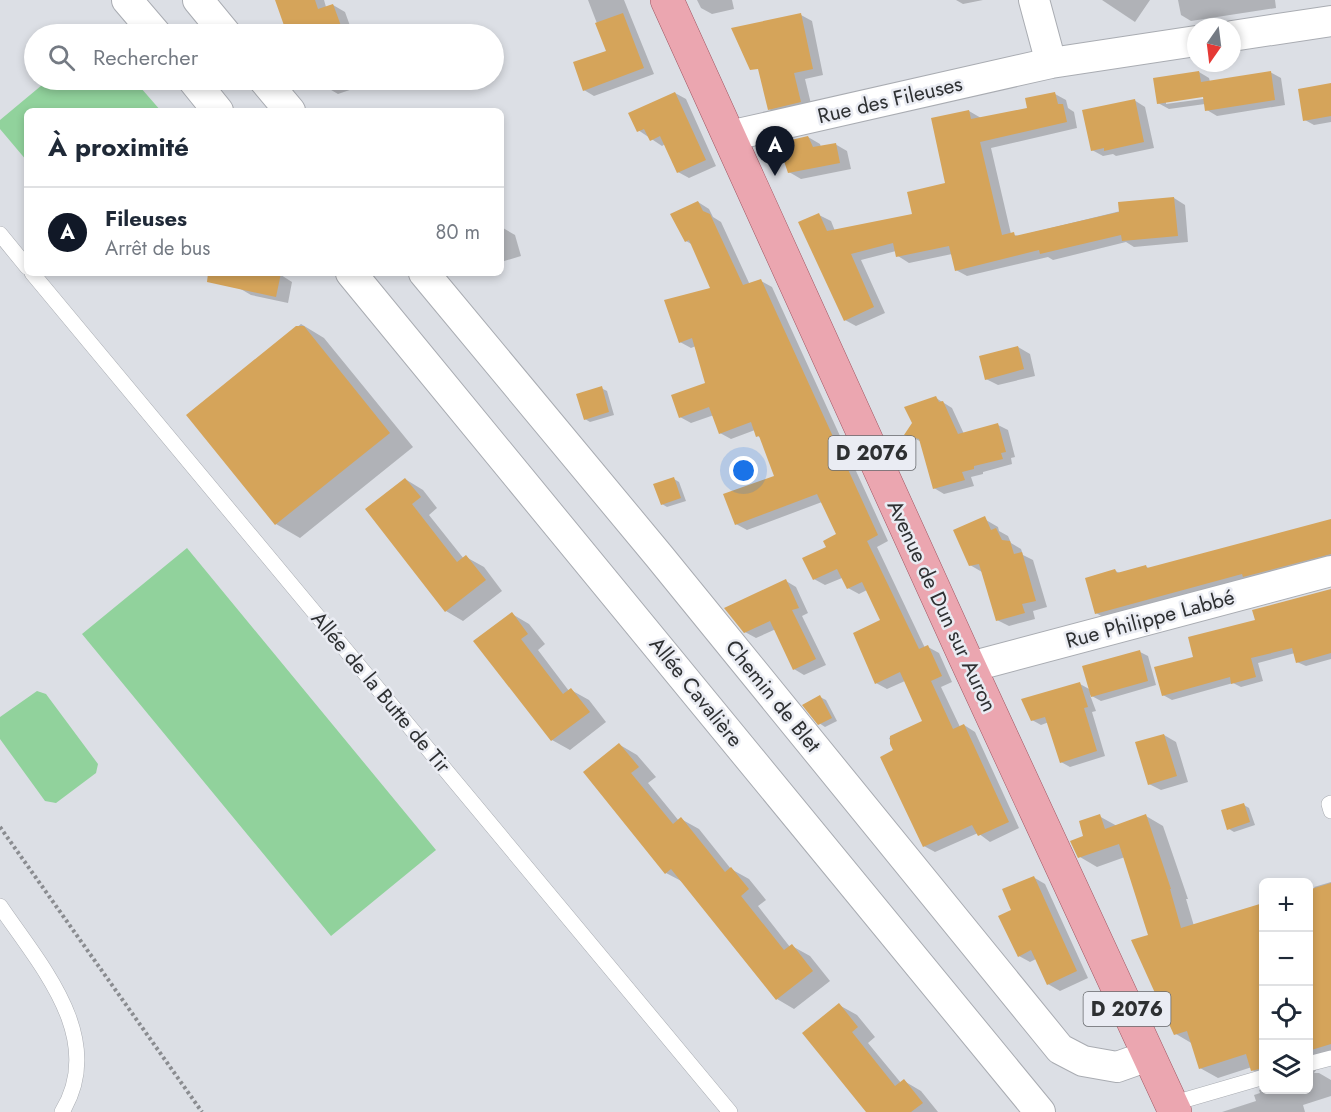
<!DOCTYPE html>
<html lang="fr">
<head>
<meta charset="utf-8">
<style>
  body { margin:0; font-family:Jost,sans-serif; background:#f2f2f3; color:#1f2937 }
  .controls { position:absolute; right:18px; bottom:18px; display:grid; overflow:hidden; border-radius:9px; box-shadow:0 3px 9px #0003 }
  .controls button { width:54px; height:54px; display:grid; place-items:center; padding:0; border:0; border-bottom:2px solid #e0e1e3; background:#fff; color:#1f2937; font:30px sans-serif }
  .compass { position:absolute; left:1187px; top:18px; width:54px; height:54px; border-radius:50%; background:#fff; box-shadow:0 3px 9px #0003; rotate:194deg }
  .you { position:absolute; left:744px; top:471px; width:21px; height:21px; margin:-15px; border:4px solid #fff; border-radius:50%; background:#1a73e8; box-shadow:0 0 0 9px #1a73e833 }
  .badge { display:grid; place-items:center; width:39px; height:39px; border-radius:50%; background:#111827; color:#fff; font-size:20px; font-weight:700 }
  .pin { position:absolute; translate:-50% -50px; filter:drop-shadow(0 2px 3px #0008) }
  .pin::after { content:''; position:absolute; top:32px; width:21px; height:18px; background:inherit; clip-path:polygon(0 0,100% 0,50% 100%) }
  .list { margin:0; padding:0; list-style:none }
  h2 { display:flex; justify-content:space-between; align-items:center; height:78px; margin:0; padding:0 24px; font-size:26px }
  h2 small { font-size:20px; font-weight:400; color:#747a83 }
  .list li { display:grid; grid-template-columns:39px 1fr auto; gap:18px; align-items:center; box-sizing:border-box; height:90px; padding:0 24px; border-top:2px solid #e0e1e3 }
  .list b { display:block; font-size:22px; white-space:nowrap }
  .list p { margin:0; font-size:20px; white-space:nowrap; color:#747a83 }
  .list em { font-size:20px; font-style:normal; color:#747a83 }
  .icon { flex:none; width:33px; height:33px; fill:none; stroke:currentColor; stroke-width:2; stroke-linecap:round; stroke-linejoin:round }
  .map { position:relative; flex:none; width:1331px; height:1112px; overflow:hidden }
  .search { position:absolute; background:#fff; box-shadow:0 3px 9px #0003; left:24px; top:24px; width:480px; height:66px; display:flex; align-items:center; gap:15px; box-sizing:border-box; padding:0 21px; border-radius:33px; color:#747a83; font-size:22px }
  .panel { position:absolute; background:#fff; box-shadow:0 3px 9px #0003; left:24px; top:108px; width:480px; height:168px; border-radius:9px }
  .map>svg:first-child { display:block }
  .pitch { fill:#91d29c }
  .shadow { fill:#0003; fill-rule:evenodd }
  .building { fill:#d5a45a }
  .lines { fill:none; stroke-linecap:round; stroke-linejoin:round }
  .service-casing { stroke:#a9acb2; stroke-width:16 }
  .minor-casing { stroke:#a9acb2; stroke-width:32 }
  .primary-casing { stroke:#a05662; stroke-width:34 }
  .path { stroke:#8a8c90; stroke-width:4; stroke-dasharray:3 3; stroke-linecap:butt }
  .service { stroke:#fff; stroke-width:15 }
  .minor { stroke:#fff; stroke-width:30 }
  .primary { stroke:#eba6b0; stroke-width:33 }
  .labels { text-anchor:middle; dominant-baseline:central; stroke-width:5; stroke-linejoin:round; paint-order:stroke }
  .shield { fill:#eaecf3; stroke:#66686c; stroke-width:1.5 }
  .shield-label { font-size:20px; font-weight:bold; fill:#2e3032 }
  .street-label { font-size:21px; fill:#2e3032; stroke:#eaecf3 }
</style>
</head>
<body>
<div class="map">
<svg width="1331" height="1112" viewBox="0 0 1331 1112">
  <rect width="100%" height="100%" fill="#dcdfe5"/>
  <path class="pitch" d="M48 80H134L161 111H27V161L0 129V120Z
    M187 548 436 850 331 936 82 634Z
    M37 691 46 694 98 764 96 773 56 803 45 801 0 739V717Z"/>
  <path class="shadow" d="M277 0H324L326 7 333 5 345 12 353 34H288Z
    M588 0H624L654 74 594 96 584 90 608 52Z
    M697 0H732L734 9 712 14 701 8Z
    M956 0H983L963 4Z
    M1102 0H1150L1135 22Z
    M1178 0H1275L1276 8 1191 21 1181 15Z
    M801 15 812 21 823 75 805 79 812 108 780 115 769 109Z
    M1199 72 1209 78 1210 82 1270 72 1281 78 1285 105 1217 116 1207 110 1205 104 1169 109 1158 103ZM1210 95V98L1166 104V101Z
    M313 80H345L332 84V87L354 80H372L373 82 338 94 326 87 323 80 317 82Z
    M1331 85V122L1314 125 1305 120Z
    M675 93 686 99 716 166 689 178 678 172 665 144 662 146 638 130Z
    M1055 94 1066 100 1068 108 1074 112 1077 128 991 148 1011 234 1018 236 1174 198 1185 205 1188 242 1134 247 1126 242 1053 260 1048 257 967 276 956 270 952 254 909 263 898 256 896 251 861 260 885 313 856 326 845 320 819 215 831 221 835 231 914 215 946 184 969 111 981 118 1029 109Z
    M1134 100 1145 107 1154 148 1116 156 1113 154 1103 156 1092 150Z
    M808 137 820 144 821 147 835 144 847 151 851 169 801 179 789 172Z
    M698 202 709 209 713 217 721 222 750 285 761 281 772 287 888 541 877 547 925 648 928 647 939 653 952 682 941 687 960 727 964 725 975 732 1019 828 990 842 978 833 935 852 924 846 896 751 889 738 924 722 905 681 887 689 876 683 882 621 867 590 859 594 848 588 842 578 825 585 814 579 828 548 838 535 822 502 747 530 736 524 776 477 762 439 758 436 755 430 731 439 720 433 714 415 691 423 680 417 707 384 696 346 691 348 680 342 713 288 693 245 686 241Z
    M503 228 515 235 521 256 501 262V229Z
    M242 273H272L281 275 292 282 288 303 251 295 239 288Z
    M301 324 324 338 413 447 300 538 276 524 188 415Z
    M1018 347 1030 354 1035 376 998 385 986 379Z
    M601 388 607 391 614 415 590 422 585 419Z
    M936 398 952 408 964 434 998 425 1008 430 1015 457 1011 458 1012 464 983 472V474L971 477 974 486 944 494 934 488 922 442 906 435Z
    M405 479 423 490 437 508 429 515 464 559 466 557 484 567 502 591 463 621 446 611 367 509Z
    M674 479 679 482 686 501 667 507 662 504Z
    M986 520 998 527 999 531 1008 536 1011 543 1021 549 1023 555 1033 560 1047 607 1033 611 1035 619 1009 626 997 620 982 572 970 565Z
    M1331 520V557L1105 618 1096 613 1115 571 1120 573 1145 566 1150 569Z
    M786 581 796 587 808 613 802 616 826 665 804 675 794 669 776 629 756 638 745 632Z
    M1331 606V659L1306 666 1297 662 1295 653 1258 663 1263 681 1241 687 1233 683 1172 700 1163 695 1195 658 1256 621Z
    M512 614 529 624 545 644 538 650 569 691 571 690 589 700 606 722 570 750 552 740 476 641Z
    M1140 652 1148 656 1156 685 1101 701 1090 695 1096 711 1092 712 1105 756 1070 767 1061 762 1049 722 1041 725 1032 720 1080 684 1091 690Z
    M820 697 826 700 837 721 825 727 819 723Z
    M1164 735 1176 742 1188 782 1161 790 1149 784Z
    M620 745 637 755 656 777 648 783 679 821 681 819 699 829 731 869 749 879 766 900 758 906 790 947 792 946 810 956 830 981 794 1009 777 999 685 883 666 873Z
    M1244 805 1249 808 1255 825 1234 832 1229 829Z
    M1099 816 1117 826 1146 816 1163 826 1188 899H1186L1194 926 1264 905V1076L1252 1070V1067L1218 1078 1200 1068 1193 1044 1176 1034 1150 936 1125 857 1097 867 1080 857 1085 837Z
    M1033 877 1045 884 1088 978 1060 991 1048 984 1036 959 1030 962 1019 956 1013 911Z
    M1331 882V1059L1319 1066 1314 1073H1319L1331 1080V1096L1303 1105 1305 1112H1222L1256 1101 1254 1095 1260 1093 1259 1090 1264 1088 1308 1090V891L1315 889 1314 887Z
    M839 1005 857 1015 875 1037 868 1043 901 1083 904 1081 921 1091 938 1112H868Z"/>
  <path class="building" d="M275 0H315L318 9 333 4 344 34H287Z
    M623 13 644 68 583 91 573 62 606 51 595 23Z
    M801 13 813 69 794 73 801 102 768 110 758 69 750 70 731 28Z
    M1199 71 1201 82 1271 71 1275 100 1205 111 1203 97 1157 104 1153 78Z
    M1331 83V116L1303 121 1298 89Z
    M675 92 706 160 677 173 660 136 650 141 644 129 637 132 628 113Z
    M1055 92 1058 104H1063L1067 122 980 142 1002 235 1014 232 1015 236 1119 212 1118 202 1174 197 1178 236 1122 241 1121 235 1040 254 1039 250 955 271 949 246 896 257 893 243 851 254 874 307 844 321 798 222 819 213 827 231 912 214 907 192 945 183 931 118 969 110 971 119 1027 108 1025 98Z
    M1135 99 1144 142 1104 151V148L1091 151 1082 110Z
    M808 136 813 147 836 143 840 163 788 173 778 143Z
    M698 201 703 211 710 214 743 285 761 279 878 535 867 541 919 649 928 645 942 676 931 681 953 729 964 724 1009 822 978 836 972 825 923 847 880 757 893 750 890 744V736L922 721 900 672 875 684 853 633 880 620 862 582 847 589 837 569 813 580 802 558 826 547 823 541 836 534 817 494 735 525 723 494 774 476 759 436 756 437 751 422 719 434 709 407 679 418 671 395 705 383 692 338 679 343 664 300 710 288 689 240 685 242 670 214Z
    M208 273H281L276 297 207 282Z
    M296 326H304L390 433 275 525 186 415Z
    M1018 346 1024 369 985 380 979 356Z
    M602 386 609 412 584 420 576 394Z
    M936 396 939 402 943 401 958 434 998 423 1006 452 1001 453 1003 459 974 466V469L962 472 965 480 933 489 919 439 904 435 912 423 904 407Z
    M674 477 681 498 661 505 653 484Z
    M405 478 421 497 412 504 457 562 466 555 486 580 445 612 365 509Z
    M985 516 991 530 996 528 1002 540 1010 541 1014 554 1022 552 1036 601 1022 604 1025 613 996 621 979 564 969 566 953 530Z
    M1331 519V554L1243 577 1242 574 1095 614 1085 578 1115 569 1117 573 1146 565 1147 568Z
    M786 579 799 608 792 610 816 659 793 670 770 621 744 633 724 608Z
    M1331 589V653L1296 663 1292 648 1251 658 1256 677 1231 684 1230 677 1162 696 1154 667 1193 657 1188 637 1255 620 1252 610Z
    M512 612 528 634 521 639 563 694 571 688 590 712 551 741 473 641Z
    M1140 650 1148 681 1091 697 1082 666Z
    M1080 682 1088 707 1084 708 1097 751 1060 763 1045 717 1031 721 1021 699Z
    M820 695 832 718 818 725 802 705Z
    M1164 734 1177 776 1148 785 1135 742Z
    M619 743 639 767 631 773 673 824 681 817 725 872 731 867 749 889 741 896 784 950 792 944 813 971 776 1000 671 869 665 874 583 772Z
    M1244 803 1250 822 1227 830 1221 810Z
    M1100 814 1105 829 1146 814 1171 889H1170L1181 928 1263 903V1068L1251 1071 1246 1054 1199 1069 1187 1031 1174 1035 1131 940 1148 935 1119 844 1078 858 1070 841 1083 836 1079 821Z
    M1034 876 1077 971 1047 985 1031 950 1018 957 998 916 1011 910 1002 889Z
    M1331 883V1044L1308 1051V890Z
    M839 1003 858 1027 852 1032 895 1086 904 1079 923 1103 911 1112H866L802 1033Z"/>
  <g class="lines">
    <g class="service-casing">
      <path id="service" d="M0 234 27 267
        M32 273 730 1112
        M1331 803 1329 804 1331 811
        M0 906C40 965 107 1038 62 1112
        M1308 1064 1331 1058
        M1171 1104 1264 1077"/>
    </g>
    <g class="minor-casing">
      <path id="minor" d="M127 0 156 34
        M198 0 226 34
        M1034 0 1051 63
        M1232 36 1331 21
        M193 80 218 111
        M264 80 290 111
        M729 136 1051 63 1196 41
        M351 273 1040 1112
        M424 273 659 556 1060 1049 1083 1061 1117 1067 1148 1056
        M970 667 1331 571"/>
    </g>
    <g class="primary-casing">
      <path id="primary" d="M667 0 963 653 1175 1112"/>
    </g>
    <path class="path" d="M0 827 202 1112"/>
    <use href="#service" class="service"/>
    <use href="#minor" class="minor"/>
    <use href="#primary" class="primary"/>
  </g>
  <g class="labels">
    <g class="shield">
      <rect x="828.5" y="436" width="87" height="34" rx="4.5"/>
      <rect x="1083.5" y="992" width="87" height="34" rx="4.5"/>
    </g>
    <g class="shield-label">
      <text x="872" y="453">D 2076</text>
      <text x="1127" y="1009">D 2076</text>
    </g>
    <g class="street-label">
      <text transform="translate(890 100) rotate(-13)">Rue des Fileuses</text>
      <text transform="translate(942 606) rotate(65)">Avenue de Dun sur Auron</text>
      <text transform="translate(1150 619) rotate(-15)">Rue Philippe Labbé</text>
      <text transform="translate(381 692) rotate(50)">Allée de la Butte de Tir</text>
      <text transform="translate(696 692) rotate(51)">Allée Cavalière</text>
      <text transform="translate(773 696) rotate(51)">Chemin de Blet</text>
    </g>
  </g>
</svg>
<div class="controls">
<button>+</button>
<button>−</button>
<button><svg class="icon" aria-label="locate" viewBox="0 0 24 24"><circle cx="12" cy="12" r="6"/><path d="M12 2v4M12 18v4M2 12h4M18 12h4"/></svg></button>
<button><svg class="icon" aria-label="layers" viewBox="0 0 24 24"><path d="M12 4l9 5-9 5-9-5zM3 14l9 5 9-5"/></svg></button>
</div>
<svg class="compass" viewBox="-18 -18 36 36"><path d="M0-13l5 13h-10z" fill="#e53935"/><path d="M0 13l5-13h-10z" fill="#747a83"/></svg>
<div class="you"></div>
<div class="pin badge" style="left:775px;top:176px">A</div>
<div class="search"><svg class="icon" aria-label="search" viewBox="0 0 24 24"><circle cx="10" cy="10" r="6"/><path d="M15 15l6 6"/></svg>Rechercher</div>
<section class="panel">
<h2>À proximité<small></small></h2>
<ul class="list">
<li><span class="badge">A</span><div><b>Fileuses</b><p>Arrêt de bus</p></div><em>80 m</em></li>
</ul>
</section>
</div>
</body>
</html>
